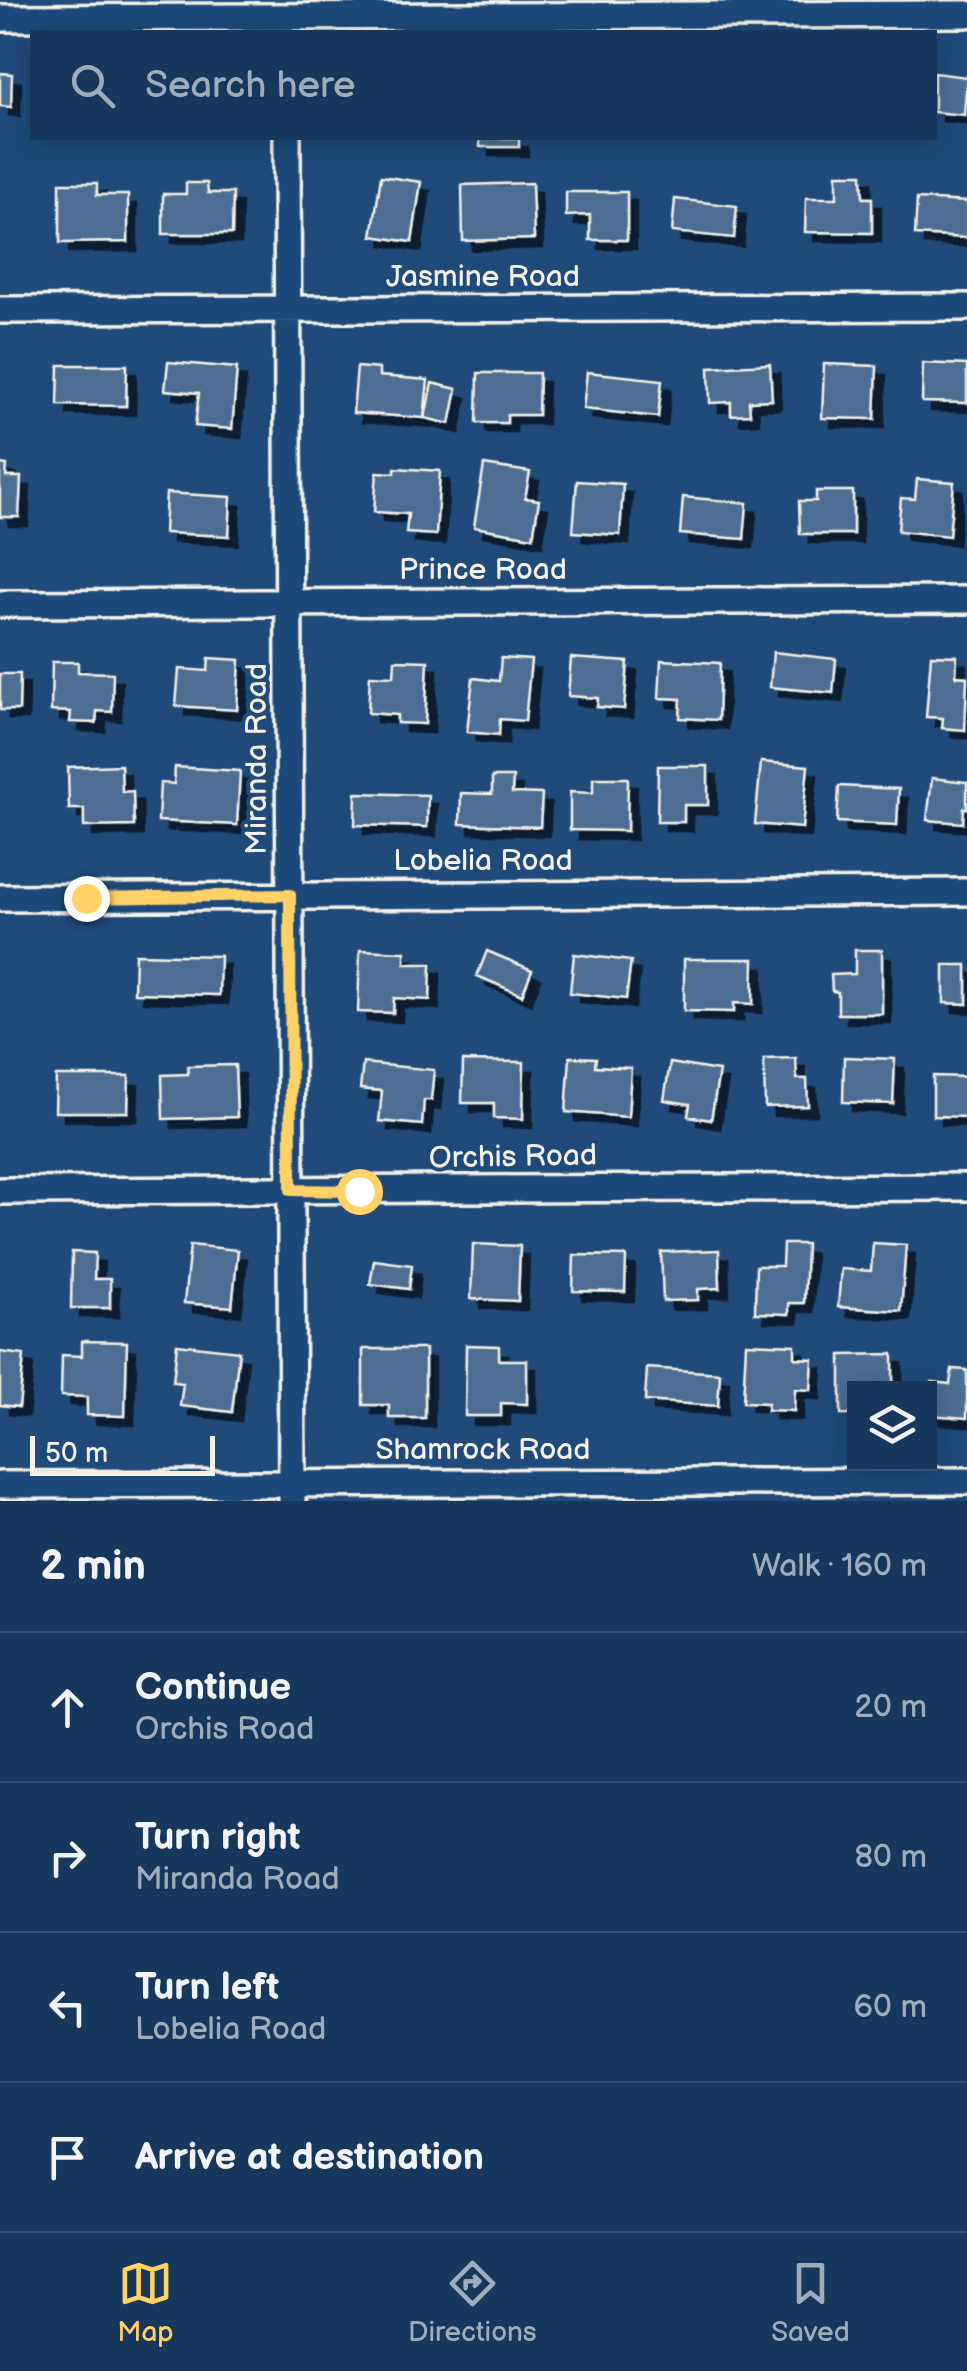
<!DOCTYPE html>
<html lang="en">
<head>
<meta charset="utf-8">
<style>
  body { margin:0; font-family:"Balsamiq Sans",sans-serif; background:#203f62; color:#f1f3f6 }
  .controls { position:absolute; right:30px; bottom:30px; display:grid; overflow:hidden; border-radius:0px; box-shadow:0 5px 25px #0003 }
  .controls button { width:90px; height:90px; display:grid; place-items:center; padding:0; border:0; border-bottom:2px solid #365272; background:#17385c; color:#f1f3f6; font:50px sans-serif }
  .scale { position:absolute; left:30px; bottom:25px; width:185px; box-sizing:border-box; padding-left:10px; border:5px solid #f4f1e8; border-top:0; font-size:28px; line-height:35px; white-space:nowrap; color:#f4f1e8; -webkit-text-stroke:8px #1f4a7a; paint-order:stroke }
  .stop { position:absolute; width:30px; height:30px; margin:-22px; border:8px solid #ffd166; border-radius:50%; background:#fff }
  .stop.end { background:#ffd166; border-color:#fff; box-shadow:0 2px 10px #0008 }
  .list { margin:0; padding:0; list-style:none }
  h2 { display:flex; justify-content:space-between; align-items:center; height:130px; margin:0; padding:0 40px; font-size:42px }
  h2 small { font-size:32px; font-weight:400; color:#9eacbb }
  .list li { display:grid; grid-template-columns:65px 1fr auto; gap:30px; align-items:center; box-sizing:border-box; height:150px; padding:0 40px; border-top:2px solid #365272 }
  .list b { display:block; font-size:38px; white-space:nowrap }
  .list p { margin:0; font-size:32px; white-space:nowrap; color:#9eacbb }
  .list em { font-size:32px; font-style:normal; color:#9eacbb }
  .icon { flex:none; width:55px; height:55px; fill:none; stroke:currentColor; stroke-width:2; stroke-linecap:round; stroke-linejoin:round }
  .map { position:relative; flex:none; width:967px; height:1501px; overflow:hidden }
  .search { position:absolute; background:#17385c; box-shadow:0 5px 25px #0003; left:30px; right:30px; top:30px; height:110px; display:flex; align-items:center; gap:25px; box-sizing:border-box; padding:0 35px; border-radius:0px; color:#9eacbb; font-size:38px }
  .sheet { height:730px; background:#17385c }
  nav { display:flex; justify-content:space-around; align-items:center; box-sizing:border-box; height:140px; border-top:2px solid #365272; background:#17385c; font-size:28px; color:#9eacbb }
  nav a { display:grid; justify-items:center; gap:5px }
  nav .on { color:#ffd166 }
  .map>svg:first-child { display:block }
  .building { fill:#4d6e92; stroke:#f4f1e8; stroke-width:2.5; filter:url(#shadow) }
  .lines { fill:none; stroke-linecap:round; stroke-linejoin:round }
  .minor-casing { stroke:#f4f1e8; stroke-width:32 }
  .minor { stroke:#1f4a7a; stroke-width:25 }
  .route { stroke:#ffd166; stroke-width:12 }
  .labels { text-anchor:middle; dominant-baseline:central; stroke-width:8; stroke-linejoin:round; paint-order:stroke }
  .street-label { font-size:30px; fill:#f4f1e8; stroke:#1f4a7a }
</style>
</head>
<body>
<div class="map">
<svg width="967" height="1501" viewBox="0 0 967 1501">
  <defs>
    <filter id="shadow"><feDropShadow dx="9" dy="9" stdDeviation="0" flood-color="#0009"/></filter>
  </defs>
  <rect width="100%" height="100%" fill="#1f4a7a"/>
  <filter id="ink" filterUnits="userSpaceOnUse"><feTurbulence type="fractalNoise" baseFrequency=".01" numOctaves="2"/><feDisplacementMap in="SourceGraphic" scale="20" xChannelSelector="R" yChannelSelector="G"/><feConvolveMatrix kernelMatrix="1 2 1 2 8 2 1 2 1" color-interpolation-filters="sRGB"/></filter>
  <g filter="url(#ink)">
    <path class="building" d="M0 73 12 74 11 107 0 106Z
      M934 73 967 77 964 115 934 112Z
      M480 138H519V147H480Z
      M837 174H862L863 198H872V233L805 232 806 198H837Z
      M381 176 421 182 412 242 372 236Z
      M60 183H97V195H128V242L60 243Z
      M186 183H207L208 193H233L232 234H163V194H186Z
      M532 183 534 239 463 241 462 185Z
      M566 192H627V240H590V215L566 216Z
      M675 199 737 206 734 238 672 232Z
      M917 199 967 202V238L915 235Z
      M168 362 237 368 232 429 195 426 199 393 165 390Z
      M923 363 967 365V403L922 402Z
      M770 364 772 400 749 401 750 414 731 415V402L710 403 709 367Z
      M824 364 877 366 875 419 822 418Z
      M59 365H127L126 406 58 405Z
      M357 367 379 369V376L428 380 424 418 353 413Z
      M587 372 662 380 658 417 583 409Z
      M478 373H539L538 415H507V423H477Z
      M432 383 457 389 450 424 425 418Z
      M0 464 7 465 6 477H21L19 517H0Z
      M484 465 530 472 525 498 539 500 533 537 474 527Z
      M395 468 440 471 436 535 406 533 408 514 374 512 377 472 395 473Z
      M917 479 954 482 949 536 898 531 901 498 915 499Z
      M577 481 623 484 620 535 573 532Z
      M816 491H853V534H800L799 501H816Z
      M166 493 231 497 229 536 164 533Z
      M683 497 747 503 744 539 680 534Z
      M773 652 836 659 833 693 770 687Z
      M931 655 957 656 956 676 967 677 965 730 942 728 943 718 926 717Z
      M209 658 240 660 237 710 176 706 179 669 208 671Z
      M501 658 531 660 525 721 500 719 499 735 467 732 473 678 499 681Z
      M571 658 628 662 624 709 597 707 598 698 568 696Z
      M395 660 428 661 425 724 397 723V715L368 713 370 675 394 676Z
      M661 660 720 663 718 720 680 718 681 699 659 698Z
      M52 662H78V672L113 673 112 712 97 711 96 723 70 722 71 712 51 711Z
      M0 674H20L19 710H0Z
      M761 762 808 766 802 828 755 824Z
      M121 765 122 792 133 791 134 826 84 827V809H69L68 767Z
      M658 766H708V805H684V822H657Z
      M175 767 240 771 237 825 158 821 160 783 174 784Z
      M492 777H513L512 793 542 794 540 827 460 824 461 793 492 794Z
      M593 778H628L627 831 570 830V792L593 793Z
      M932 778 967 782V808H964L963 823 927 820Z
      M839 786 899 789 897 825 837 822Z
      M356 793 428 795 427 827 355 825Z
      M360 950 405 952V964H431L430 1000 394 998 393 1013 358 1012Z
      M855 950H882V1014H838V992L832 991 831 975 855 974Z
      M487 951 532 970 522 995 477 976Z
      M135 954 220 956 219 995 134 993Z
      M574 954 631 961 626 999 570 993Z
      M684 959H754L753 1004 734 1003V1012L684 1011Z
      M944 965H967V1004L944 1003Z
      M570 1057 596 1058 595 1066 631 1068 628 1117 566 1112Z
      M844 1057 895 1059 893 1104 843 1102Z
      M796 1058 797 1079H807L808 1106 765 1107 764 1059Z
      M463 1061 524 1062 523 1119 494 1118V1103H462Z
      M363 1063 434 1070 431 1100H424L422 1125 379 1121 382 1091 360 1089Z
      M670 1063 719 1071 711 1120 688 1116 690 1104 664 1100Z
      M235 1065 237 1117 163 1119 162 1075 188 1074V1066Z
      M56 1076H129L128 1112H55Z
      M933 1076 967 1077V1117L933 1116Z
      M873 1243 906 1245 901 1311 838 1307 841 1269 871 1271Z
      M473 1244 520 1246 518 1301 471 1299Z
      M783 1244H806L804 1303H789V1314L755 1313 756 1266H782Z
      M190 1245 238 1250 232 1307 184 1303Z
      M719 1250 720 1288 698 1289V1300L663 1301 661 1252Z
      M72 1252 95 1253 94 1279H110V1308H71Z
      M574 1255 626 1256 625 1292 573 1291Z
      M374 1260 412 1265 409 1289 370 1284Z
      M82 1341 127 1342 125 1416 87 1415V1397L61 1396 62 1355 82 1356Z
      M746 1343 795 1345V1358L813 1359 811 1390 795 1389 794 1411 767 1410 768 1403 743 1402Z
      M177 1344 239 1351 232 1412 180 1406 183 1383 173 1382Z
      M466 1345 499 1346V1360H527V1404L501 1403V1416H465Z
      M363 1349H425V1418H389V1405H363Z
      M0 1352 24 1355 19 1407 0 1405Z
      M893 1354V1388H854V1415H841V1355Z
      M647 1368 720 1373 718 1406 645 1401Z
      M952 1369 967 1370V1418L930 1415 932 1382 950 1384Z"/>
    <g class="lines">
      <g class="minor-casing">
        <path id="minor" d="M0 18 967 14
          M287 138 292 1501
          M0 310 967 307
          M0 604 967 600
          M0 898 967 892
          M0 1191 967 1187
          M0 1485 967 1481"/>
      </g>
      <use href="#minor" class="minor"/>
    </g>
  </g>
  <g class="lines" filter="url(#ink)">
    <path class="route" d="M86 898 290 895 291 1190 359 1191"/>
  </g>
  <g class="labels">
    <g class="street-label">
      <text x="483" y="277">Jasmine Road</text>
      <text x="483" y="570">Prince Road</text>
      <text transform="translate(257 759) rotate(-90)">Miranda Road</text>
      <text x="483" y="861">Lobelia Road</text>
      <text transform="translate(513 1157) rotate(-1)">Orchis Road</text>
      <text x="483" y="1450">Shamrock Road</text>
    </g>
  </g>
</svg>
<div class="controls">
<button><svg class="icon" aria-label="layers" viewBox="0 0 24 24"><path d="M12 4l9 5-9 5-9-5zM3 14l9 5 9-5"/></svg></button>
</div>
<div class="scale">50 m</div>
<div class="stop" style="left:359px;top:1191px"></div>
<div class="stop end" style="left:86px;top:898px"></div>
<div class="search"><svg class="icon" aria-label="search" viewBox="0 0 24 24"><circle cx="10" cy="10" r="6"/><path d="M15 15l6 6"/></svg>Search here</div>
</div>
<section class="sheet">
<h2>2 min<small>Walk · 160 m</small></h2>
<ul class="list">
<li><svg class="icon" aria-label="ahead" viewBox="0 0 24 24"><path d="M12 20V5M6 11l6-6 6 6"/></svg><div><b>Continue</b><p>Orchis Road</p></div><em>20 m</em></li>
<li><svg class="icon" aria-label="right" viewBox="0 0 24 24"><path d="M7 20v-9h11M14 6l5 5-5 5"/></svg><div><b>Turn right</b><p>Miranda Road</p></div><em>80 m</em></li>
<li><svg class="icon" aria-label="left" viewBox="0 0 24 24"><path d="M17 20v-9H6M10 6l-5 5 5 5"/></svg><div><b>Turn left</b><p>Lobelia Road</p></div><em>60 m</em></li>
<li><svg class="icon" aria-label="arrive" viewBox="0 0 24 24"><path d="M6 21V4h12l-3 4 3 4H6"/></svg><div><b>Arrive at destination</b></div></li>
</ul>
</section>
<nav>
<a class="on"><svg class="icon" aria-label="map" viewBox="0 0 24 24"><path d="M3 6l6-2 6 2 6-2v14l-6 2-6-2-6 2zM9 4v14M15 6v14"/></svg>Map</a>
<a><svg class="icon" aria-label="directions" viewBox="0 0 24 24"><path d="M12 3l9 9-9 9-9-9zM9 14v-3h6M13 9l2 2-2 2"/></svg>Directions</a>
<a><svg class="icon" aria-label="saved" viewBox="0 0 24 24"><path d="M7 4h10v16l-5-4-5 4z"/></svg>Saved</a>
</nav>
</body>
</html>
